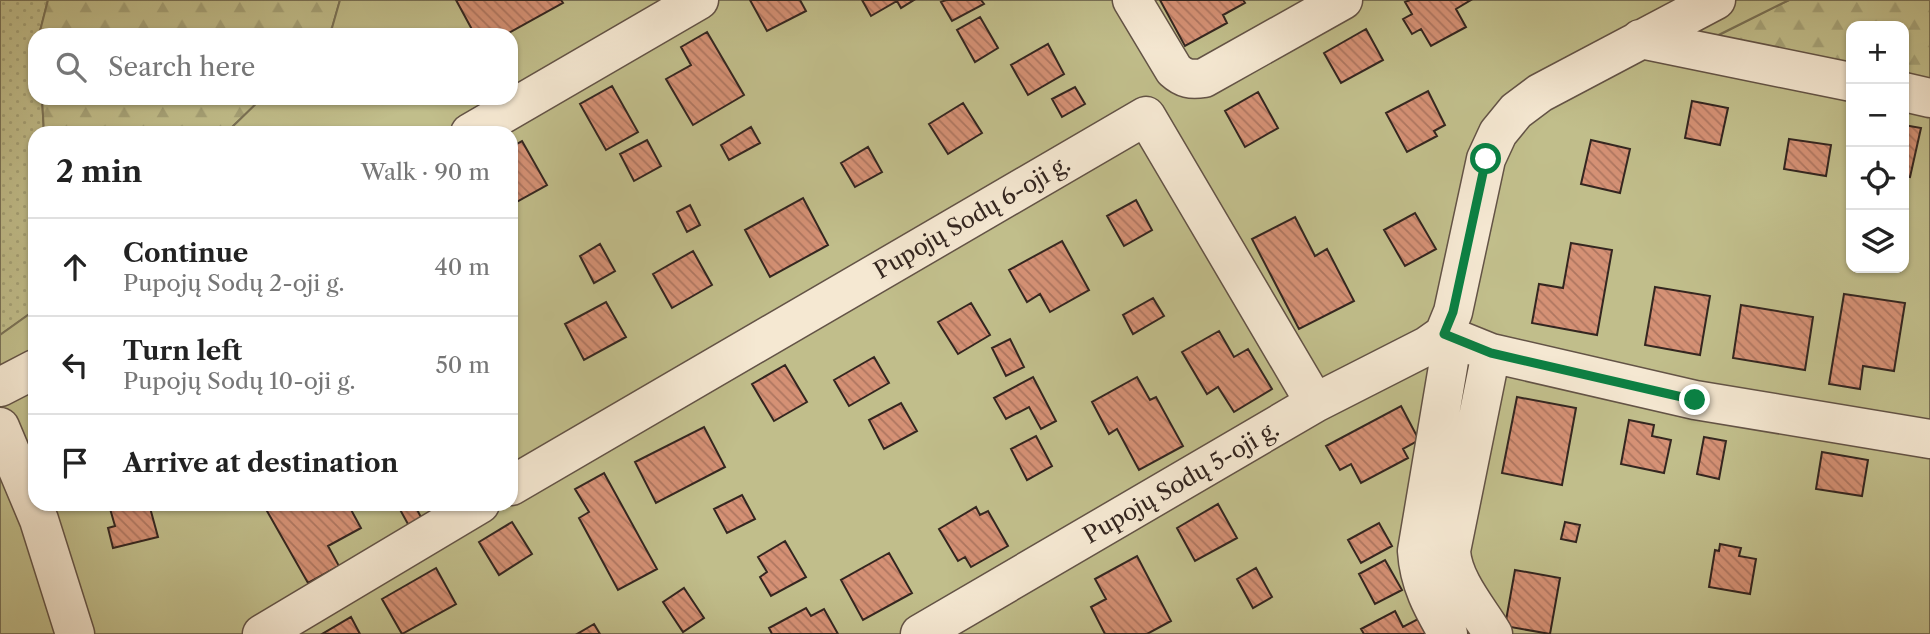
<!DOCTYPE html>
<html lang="en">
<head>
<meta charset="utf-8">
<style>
  body { margin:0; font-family:"Libre Caslon Text",serif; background:#f2f2f2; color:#222 }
  .controls { position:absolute; right:21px; top:21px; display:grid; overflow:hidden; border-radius:14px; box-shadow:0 2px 5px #0004 }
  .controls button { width:63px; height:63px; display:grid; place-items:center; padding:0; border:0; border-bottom:2px solid #e0e0e0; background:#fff; color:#222; font:35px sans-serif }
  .stop { position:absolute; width:21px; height:21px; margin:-16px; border:5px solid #0b8043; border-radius:50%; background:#fff }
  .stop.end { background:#0b8043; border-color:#fff; box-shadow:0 2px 7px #0008 }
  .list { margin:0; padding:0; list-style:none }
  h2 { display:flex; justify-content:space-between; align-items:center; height:91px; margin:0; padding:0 28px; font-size:30px }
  h2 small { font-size:23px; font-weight:400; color:#767676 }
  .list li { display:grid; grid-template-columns:46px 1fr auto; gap:21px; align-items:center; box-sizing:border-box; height:98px; padding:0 28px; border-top:2px solid #e0e0e0 }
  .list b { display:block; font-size:26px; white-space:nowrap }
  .list p { margin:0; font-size:23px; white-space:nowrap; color:#767676 }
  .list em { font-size:23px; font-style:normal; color:#767676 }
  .icon { flex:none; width:38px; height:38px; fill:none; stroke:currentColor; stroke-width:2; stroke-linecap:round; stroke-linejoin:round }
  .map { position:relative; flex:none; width:1930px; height:634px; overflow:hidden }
  .search { position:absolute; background:#fff; box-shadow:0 2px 5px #0004; left:28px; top:28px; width:490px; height:77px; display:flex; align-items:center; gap:18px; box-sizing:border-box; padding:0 24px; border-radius:21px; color:#767676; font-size:26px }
  .panel { position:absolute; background:#fff; box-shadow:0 2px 5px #0004; left:28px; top:126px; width:490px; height:385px; border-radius:21px }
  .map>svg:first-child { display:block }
  .grass { fill:url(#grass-dots); stroke:#7a7256; stroke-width:2 }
  .forest { fill:url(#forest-firs); stroke:#7a7256; stroke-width:2 }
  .green { fill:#c1be8b; stroke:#7a7256; stroke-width:2 }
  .building { fill:url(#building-back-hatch); stroke:#342620; stroke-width:2 }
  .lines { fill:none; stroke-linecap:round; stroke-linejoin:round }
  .street-casing { stroke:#635346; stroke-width:41 }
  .street { stroke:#f5e8d2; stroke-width:38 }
  .route { stroke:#0b8043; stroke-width:9 }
  .labels { text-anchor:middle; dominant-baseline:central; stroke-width:5; stroke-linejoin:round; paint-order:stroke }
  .street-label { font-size:23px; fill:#342620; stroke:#f5e8d2 }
</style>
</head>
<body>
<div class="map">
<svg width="1930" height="634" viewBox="0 0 1930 634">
  <defs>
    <pattern id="grass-dots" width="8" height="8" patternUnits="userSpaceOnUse" patternTransform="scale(1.75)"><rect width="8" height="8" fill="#c1be8b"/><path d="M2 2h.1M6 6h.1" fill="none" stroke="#a6a378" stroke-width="1.8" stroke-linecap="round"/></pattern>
    <pattern id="forest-firs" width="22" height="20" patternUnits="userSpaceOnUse" patternTransform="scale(1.75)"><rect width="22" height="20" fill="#c1be8b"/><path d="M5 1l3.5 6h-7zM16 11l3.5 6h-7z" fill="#a6a378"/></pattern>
    <pattern id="building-back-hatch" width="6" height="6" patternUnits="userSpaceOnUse" patternTransform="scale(1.75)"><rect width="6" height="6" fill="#d59175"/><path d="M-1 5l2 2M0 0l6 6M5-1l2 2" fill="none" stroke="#ae7660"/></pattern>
  </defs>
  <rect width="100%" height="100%" fill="#f0dbba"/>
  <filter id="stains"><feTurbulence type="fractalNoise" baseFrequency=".00286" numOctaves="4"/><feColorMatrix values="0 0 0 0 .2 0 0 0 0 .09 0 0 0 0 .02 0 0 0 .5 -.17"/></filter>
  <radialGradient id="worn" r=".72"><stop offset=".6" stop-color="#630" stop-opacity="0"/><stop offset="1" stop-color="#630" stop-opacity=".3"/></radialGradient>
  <path class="grass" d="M0 0H48L39 35H35V98H42L44 133H35V310L0 335Z"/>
  <path class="forest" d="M48 0H340L332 28 325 35H39Z
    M1789 0H1930V84L1904 79V26H1851V69L1707 41Z
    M42 98H262L226 133H44Z"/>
  <path class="green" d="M340 0H1789L1708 40 1851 69V268H1904V79L1930 84V634H0V335L35 310V504H511V133H226L262 98H511V35H325L332 28Z"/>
  <path class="building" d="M456 0H561L563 3 505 35H475Z
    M750 0H800L806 11 767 31Z
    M862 0H914L901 8 897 1 871 16Z
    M946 0H981L984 4 952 21 941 2Z
    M1160 0H1243L1245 3 1223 15 1227 23 1185 46Z
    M1410 0H1471L1456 9 1466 27 1431 46 1421 29 1412 34 1403 19 1412 14 1405 2Z
    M980 17 998 48 975 62 957 30Z
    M1366 29 1383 60 1341 83 1324 53Z
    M707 32 744 95 693 125 666 79 691 65 681 47Z
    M1048 44 1064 74 1028 95 1011 65Z
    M612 86 638 132 606 150 580 104Z
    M1075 87 1085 104 1062 117 1052 99Z
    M1428 91 1445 125 1434 131 1437 136 1407 152 1386 113Z
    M1258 92 1278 128 1245 147 1225 111Z
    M1692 101 1728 108 1720 145 1685 138Z
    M963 103 982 133 948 154 929 124Z
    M1904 125 1921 128 1910 177 1904 176Z
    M751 127 760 143 729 160 721 145Z
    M1789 139 1831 145 1826 176 1784 169Z
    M647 140 661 166 634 181 620 154Z
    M1591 140 1630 149 1620 193 1581 184Z
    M522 141 547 185 511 205V147Z
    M868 147 882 172 855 187 841 163Z
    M803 198 828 245 770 277 745 230Z
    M1136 200 1152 230 1124 246 1107 216Z
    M690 205 700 225 687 232 677 212Z
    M1415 213 1436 249 1405 266 1384 230Z
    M1295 217 1315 256 1327 249 1354 301 1299 329 1252 239Z
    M1062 241 1089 290 1050 312 1040 294 1027 302 1009 270Z
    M1571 243 1612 250 1597 335 1532 323 1539 284 1563 288Z
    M600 244 615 271 594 283 580 256Z
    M693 251 712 285 672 308 653 274Z
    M1655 287 1710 296 1700 355 1645 345Z
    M1844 294 1905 303 1894 371 1863 366 1860 389 1829 384Z
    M1153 298 1164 316 1133 334 1123 315Z
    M606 302 626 337 584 360 565 324Z
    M971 303 990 335 958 354 938 322Z
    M1741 305 1813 317 1805 370 1733 358Z
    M1219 331 1234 357 1248 349 1272 389 1234 412 1218 387 1207 394 1182 352Z
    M1010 339 1024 367 1006 376 992 348Z
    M874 357 889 383 849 406 834 380Z
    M785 365 807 402 774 421 752 384Z
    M1033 377 1056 421 1041 429 1029 407 1006 419 994 398Z
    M1137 377 1150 400 1156 397 1183 446 1139 470 1117 429 1109 434 1092 402Z
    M1517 397 1576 408 1562 485 1502 473Z
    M901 403 917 431 884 449 869 420Z
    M1401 406 1419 440 1403 449 1408 458 1361 483 1351 464 1340 470 1326 446Z
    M1629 420 1654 425 1652 436 1671 440 1664 473 1621 464Z
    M704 427 725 467 656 503 635 462Z
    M1036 436 1052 466 1027 480 1011 449Z
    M1704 437 1726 441 1719 479 1697 474Z
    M1822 452 1868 460 1862 496 1816 489Z
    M604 473 657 569 618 590 579 518 589 512 575 489Z
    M742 495 755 519 727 533 714 509Z
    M149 504 158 537 113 548 108 528 115 526 109 505Z
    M263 504H353L349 506 361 528 328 546 339 566 308 583Z
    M397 504H414L422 519 409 526Z
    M1218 504 1237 538 1195 561 1177 528Z
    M976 507 980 515 988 511 1008 546 971 567 965 557 958 561 939 529Z
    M512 522 532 554 499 575 479 542Z
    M1565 522 1580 525 1576 542 1561 539Z
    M1379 523 1392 546 1361 563 1348 540Z
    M785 541 806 577 771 596 760 577 767 572 758 557Z
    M1720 544 1741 548 1739 556 1756 559 1750 594 1709 587 1715 550 1719 551Z
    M889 553 912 593 863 620 841 580Z
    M1137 556 1171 621 1147 634H1105L1091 607 1106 599 1095 579Z
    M1385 560 1402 590 1375 604 1359 574Z
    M436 568 456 604 402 634 382 599Z
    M1256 568 1272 597 1253 608 1237 579Z
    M1515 570 1560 578 1550 634 1505 626Z
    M684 588 704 618 683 632 663 602Z
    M806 608 811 616 824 609 838 634H772L769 628Z
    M1395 611 1403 627 1418 619 1426 634H1364L1361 629Z
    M351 617 360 634H322Z
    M594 624 600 634H577Z"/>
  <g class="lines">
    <g class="street-casing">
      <path id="street" d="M1132 0 1174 70C1184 79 1191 80 1204 78L1343 0
        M1640 39 1851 82
        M1904 92 1930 98
        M470 133 699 0
        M1444 334 1491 353 1695 400 1930 439
        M1491 353 1451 551C1453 581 1478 609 1493 634
        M0 387 35 369
        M0 427 39 520 75 634
        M511 486 1146 116 1315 403
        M262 634 480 504
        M920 634 1315 403 1427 346 1444 334
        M1448 634C1432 607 1419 583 1417 551L1450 355 1444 334 1453 312 1486 159 1498 133 1516 111 1540 93 1716 0"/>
    </g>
    <use href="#street" class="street"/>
  </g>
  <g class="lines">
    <path class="route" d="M1486 159 1453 312 1444 334 1491 353 1695 400"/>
  </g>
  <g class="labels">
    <g class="street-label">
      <text transform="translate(972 217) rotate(-30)">Pupojų Sodų 6-oji g.</text>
      <text transform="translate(1181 482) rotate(-30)">Pupojų Sodų 5-oji g.</text>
    </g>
  </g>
  <rect width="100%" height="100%" filter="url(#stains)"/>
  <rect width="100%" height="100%" fill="url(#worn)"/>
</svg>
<div class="controls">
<button>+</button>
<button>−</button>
<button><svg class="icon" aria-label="locate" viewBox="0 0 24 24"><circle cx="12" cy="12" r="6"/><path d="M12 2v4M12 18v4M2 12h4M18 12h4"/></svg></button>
<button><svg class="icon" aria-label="layers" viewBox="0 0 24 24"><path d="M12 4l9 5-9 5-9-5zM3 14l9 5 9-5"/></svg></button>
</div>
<div class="stop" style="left:1486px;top:159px"></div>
<div class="stop end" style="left:1695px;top:400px"></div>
<div class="search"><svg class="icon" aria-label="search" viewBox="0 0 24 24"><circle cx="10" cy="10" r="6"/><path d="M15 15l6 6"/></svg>Search here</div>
<section class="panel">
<h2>2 min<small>Walk · 90 m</small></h2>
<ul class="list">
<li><svg class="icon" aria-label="ahead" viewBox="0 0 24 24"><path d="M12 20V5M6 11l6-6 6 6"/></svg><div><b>Continue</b><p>Pupojų Sodų 2-oji g.</p></div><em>40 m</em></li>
<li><svg class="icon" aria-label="left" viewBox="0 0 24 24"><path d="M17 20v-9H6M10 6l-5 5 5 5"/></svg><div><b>Turn left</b><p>Pupojų Sodų 10-oji g.</p></div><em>50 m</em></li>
<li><svg class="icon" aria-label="arrive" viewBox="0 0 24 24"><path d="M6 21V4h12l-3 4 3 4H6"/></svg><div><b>Arrive at destination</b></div></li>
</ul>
</section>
</div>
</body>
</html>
